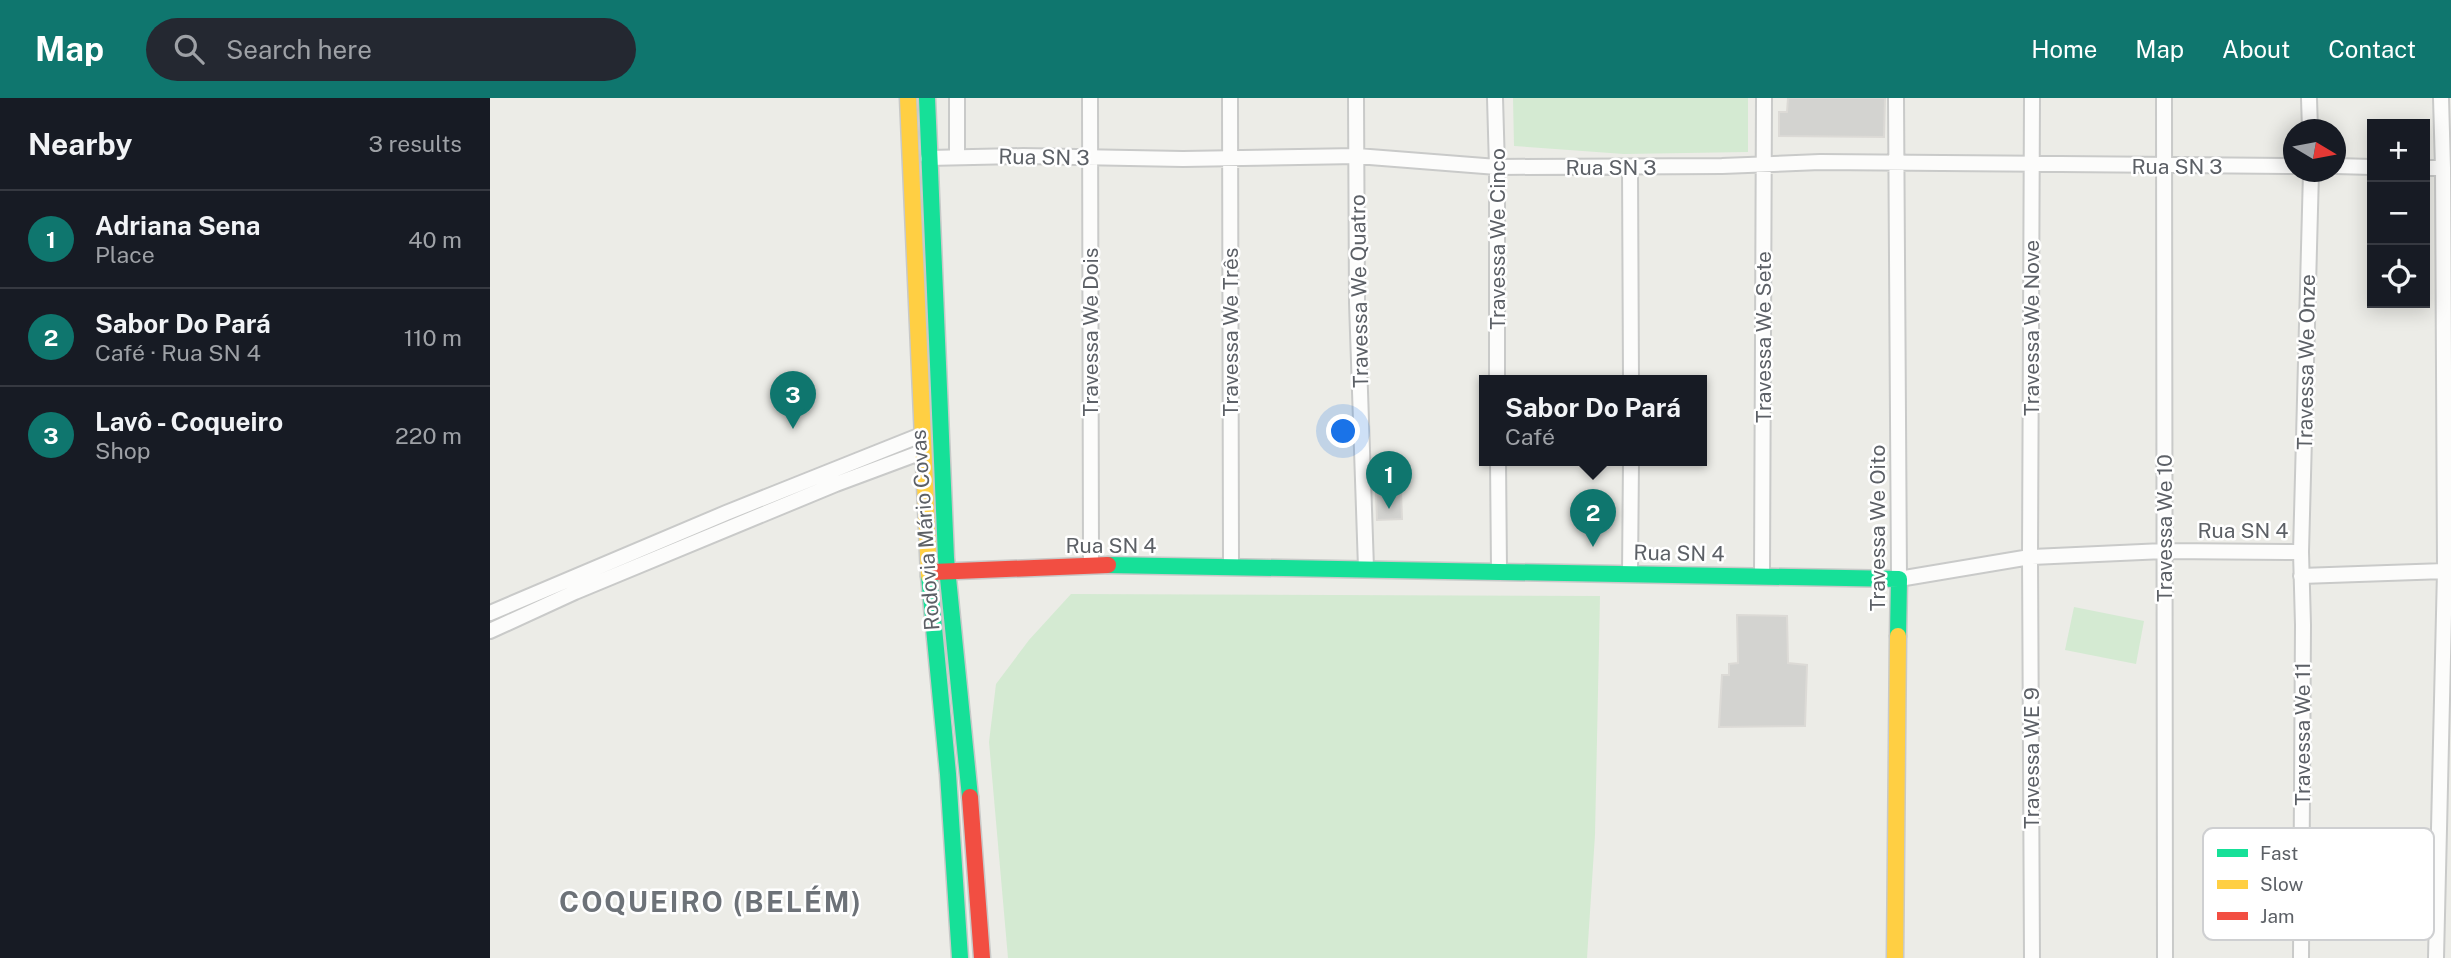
<!DOCTYPE html>
<html lang="en">
<head>
<meta charset="utf-8">
<style>
  body { margin:0; font-family:"Public Sans",sans-serif; background:#242831; color:#f1f3f6 }
  .controls { position:absolute; right:21px; top:21px; display:grid; overflow:hidden; border-radius:0px; box-shadow:0 4px 18px #0003 }
  .controls button { width:63px; height:63px; display:grid; place-items:center; padding:0; border:0; border-bottom:2px solid #363941; background:#171b24; color:#f1f3f6; font:35px sans-serif }
  .compass { position:absolute; left:1793px; top:21px; width:63px; height:63px; border-radius:50%; background:#171b24; box-shadow:0 4px 18px #0003; rotate:100deg }
  .you { position:absolute; left:854px; top:334px; width:24px; height:24px; margin:-18px; border:5px solid #fff; border-radius:50%; background:#1a73e8; box-shadow:0 0 0 10px #1a73e833 }
  .badge { display:grid; place-items:center; width:46px; height:46px; border-radius:50%; background:#0f766e; color:#fff; font-size:23px; font-weight:700 }
  .pin { position:absolute; translate:-50% -58px; filter:drop-shadow(0 2px 4px #0008) }
  .pin::after { content:''; position:absolute; top:37px; width:24px; height:21px; background:inherit; clip-path:polygon(0 0,100% 0,50% 100%) }
  .popup { position:absolute; left:989px; top:277px; width:228px; height:91px; box-sizing:border-box; display:grid; place-content:center; border-radius:0px; background:#171b24; filter:drop-shadow(0 2px 5px #0005); font-size:23px; white-space:nowrap; color:#9ea1a6 }
  .popup b { font-size:26px; color:#f1f3f6 }
  .popup::after { content:''; position:absolute; left:50%; top:100%; margin-left:-14px; border:14px solid transparent; border-top-color:#171b24 }
  .list { margin:0; padding:0; list-style:none }
  h2 { display:flex; justify-content:space-between; align-items:center; height:91px; margin:0; padding:0 28px; font-size:30px }
  h2 small { font-size:23px; font-weight:400; color:#9ea1a6 }
  .list li { display:grid; grid-template-columns:46px 1fr auto; gap:21px; align-items:center; box-sizing:border-box; height:98px; padding:0 28px; border-top:2px solid #363941 }
  .list b { display:block; font-size:26px; white-space:nowrap }
  .list p { margin:0; font-size:23px; white-space:nowrap; color:#9ea1a6 }
  .list em { font-size:23px; font-style:normal; color:#9ea1a6 }
  .icon { flex:none; width:38px; height:38px; fill:none; stroke:currentColor; stroke-width:2; stroke-linecap:round; stroke-linejoin:round }
  .map { position:relative; flex:none; width:1961px; height:860px; overflow:hidden }
  header { display:flex; align-items:center; gap:42px; box-sizing:border-box; height:98px; padding:0 35px; background:#0f766e; color:#fff }
  header strong { font-size:33px }
  nav { display:flex; gap:38px; margin-inline-start:auto; font-size:24px }
  .search { width:490px; height:63px; background:#242831; display:flex; align-items:center; gap:18px; box-sizing:border-box; padding:0 24px; border-radius:38px; color:#9ea1a6; font-size:26px }
  main { display:flex }
  aside { flex:1; background:#171b24 }
  .map>svg:first-child { display:block }
  .green { fill:#d4ead2 }
  .building { fill:#d3d3d0; stroke:#dcdad6; stroke-width:2 }
  .lines { fill:none; stroke-linecap:round; stroke-linejoin:round }
  .street-casing { stroke:#c9cac9; stroke-width:18 }
  .fast-casing { stroke:#c8c9c8; stroke-width:19 }
  .slow-casing { stroke:#c8c9c8; stroke-width:19 }
  .jam-casing { stroke:#c8c9c8; stroke-width:19 }
  .street { stroke:#fcfcfb; stroke-width:14 }
  .fast { stroke:#16e098; stroke-width:16 }
  .slow { stroke:#ffcf43; stroke-width:16 }
  .jam { stroke:#f24e42; stroke-width:16 }
  .labels { text-anchor:middle; dominant-baseline:central; stroke-width:5; stroke-linejoin:round; paint-order:stroke }
  .street-label { font-size:21px; fill:#5c6066; stroke:#fff }
  .district-label { font-size:28px; font-weight:bold; letter-spacing:2px; fill:#6d7278; stroke:#fff }
  .key { fill:#fff; stroke:#cecfd1; stroke-width:2 }
  .key-label { font-size:19px; fill:#5c6066 }
</style>
</head>
<body>
<header>
<strong>Map</strong>
<div class="search"><svg class="icon" aria-label="search" viewBox="0 0 24 24"><circle cx="10" cy="10" r="6"/><path d="M15 15l6 6"/></svg>Search here</div>
<nav><a>Home</a><a>Map</a><a>About</a><a>Contact</a></nav>
</header>
<main>
<aside>
<h2>Nearby<small>3 results</small></h2>
<ul class="list">
<li><span class="badge">1</span><div><b>Adriana Sena</b><p>Place</p></div><em>40 m</em></li>
<li><span class="badge">2</span><div><b>Sabor Do Pará</b><p>Café · Rua SN 4</p></div><em>110 m</em></li>
<li><span class="badge">3</span><div><b>Lavô - Coqueiro</b><p>Shop</p></div><em>220 m</em></li>
</ul>
</aside>
<div class="map">
<svg width="1961" height="860" viewBox="0 0 1961 860">
  <rect width="100%" height="100%" fill="#ecece7"/>
  <path class="green" d="M1023 0H1258V54L1134 56 1024 48Z
    M581 496 1110 498 1105 737 1097 860H518L499 644 506 586 539 542Z
    M1584 509 1654 523 1646 566 1575 552Z"/>
  <path class="building" d="M1298 0H1395L1394 39 1289 38V14H1297Z
    M886 394H911L912 421 887 422Z
    M1247 517 1297 518 1298 565 1317 567 1315 628 1229 629 1232 577H1239V566L1248 565Z"/>
  <g class="lines">
    <g class="street-casing">
      <path id="street" d="M600 0 601 467
        M740 0 741 468
        M866 0 867 205 876 470
        M1005 0 1007 69V283
        M1406 0 1409 481 1540 459 1674 453 1811 454
        M1542 0 1540 459 1542 860
        M1674 0 1675 860
        M1819 0 1820 32
        M467 59V0
        M438 60 533 58 693 61 867 58 1007 69 1232 68 1330 64 1804 68
        M1846 68 1882 69
        M1140 69 1141 283
        M1935 70H1953
        M1008 363 1009 471
        M1140 475 1141 363
        M1272 478 1274 0
        M1811 478 1955 473
        M0 515 236 415 431 337
        M0 533 85 494 346 386 432 354
        M1811 860 1813 527 1811 454 1821 74
        M1946 860 1955 473 1953 70 1951 0"/>
    </g>
    <g class="fast-casing">
      <path id="fast" d="M437 0 456 460 480 699
        M618 467 1409 481 1408 538
        M439 478 458 676 470 860"/>
    </g>
    <g class="slow-casing">
      <path id="slow" d="M418 0 439 478
        M1405 860 1408 538"/>
    </g>
    <g class="jam-casing">
      <path id="jam" d="M443 474 618 467
        M480 699 492 860"/>
    </g>
    <use href="#street" class="street"/>
    <use href="#fast" class="fast"/>
    <use href="#slow" class="slow"/>
    <use href="#jam" class="jam"/>
  </g>
  <g class="labels">
    <g class="street-label">
      <text transform="translate(554 59) rotate(1)">Rua SN 3</text>
      <text x="1687" y="68">Rua SN 3</text>
      <text x="1121" y="69">Rua SN 3</text>
      <text transform="translate(1007 141) rotate(-90)">Travessa We Cinco</text>
      <text transform="translate(869 193) rotate(-91)">Travessa We Quatro</text>
      <text transform="translate(1541 230) rotate(-90)">Travessa We Nove</text>
      <text transform="translate(600 234) rotate(-90)">Travessa We Dois</text>
      <text transform="translate(740 234) rotate(-90)">Travessa We Três</text>
      <text transform="translate(1273 239) rotate(-90)">Travessa We Sete</text>
      <text transform="translate(1816 264) rotate(-89)">Travessa We Onze</text>
      <text transform="translate(1387 430) rotate(-90)">Travessa We Oito</text>
      <text transform="translate(1674 430) rotate(-90)">Travessa We 10</text>
      <text transform="translate(435 432) rotate(-94)">Rodovia Mário Covas</text>
      <text x="1753" y="432">Rua SN 4</text>
      <text x="621" y="447">Rua SN 4</text>
      <text transform="translate(1189 455) rotate(1)">Rua SN 4</text>
      <text transform="translate(1812 636) rotate(-90)">Travessa We 11</text>
      <text transform="translate(1541 660) rotate(-90)">Travessa WE 9</text>
    </g>
    <g class="district-label">
      <text x="221" y="803">COQUEIRO (BELÉM)</text>
    </g>
  </g>
  <rect x="1713" y="730" width="231" height="112" rx="10" class="key"/>
  <rect x="1727" y="751" width="31" height="8" fill="#16e098"/>
  <rect x="1727" y="782" width="31" height="9" fill="#ffcf43"/>
  <rect x="1727" y="814" width="31" height="8" fill="#f24e42"/>
  <g class="key-label">
    <text x="1770" y="762">Fast</text>
    <text x="1770" y="793">Slow</text>
    <text x="1770" y="825">Jam</text>
  </g>
</svg>
<div class="controls">
<button>+</button>
<button>−</button>
<button><svg class="icon" aria-label="locate" viewBox="0 0 24 24"><circle cx="12" cy="12" r="6"/><path d="M12 2v4M12 18v4M2 12h4M18 12h4"/></svg></button>
</div>
<svg class="compass" viewBox="-18 -18 36 36"><path d="M0-13l5 13h-10z" fill="#e53935"/><path d="M0 13l5-13h-10z" fill="#9ea1a6"/></svg>
<div class="you"></div>
<div class="pin badge" style="left:899px;top:411px">1</div>
<div class="pin badge" style="left:1103px;top:449px">2</div>
<div class="popup"><b>Sabor Do Pará</b>Café</div>
<div class="pin badge" style="left:303px;top:331px">3</div>
</div>
</main>
</body>
</html>
